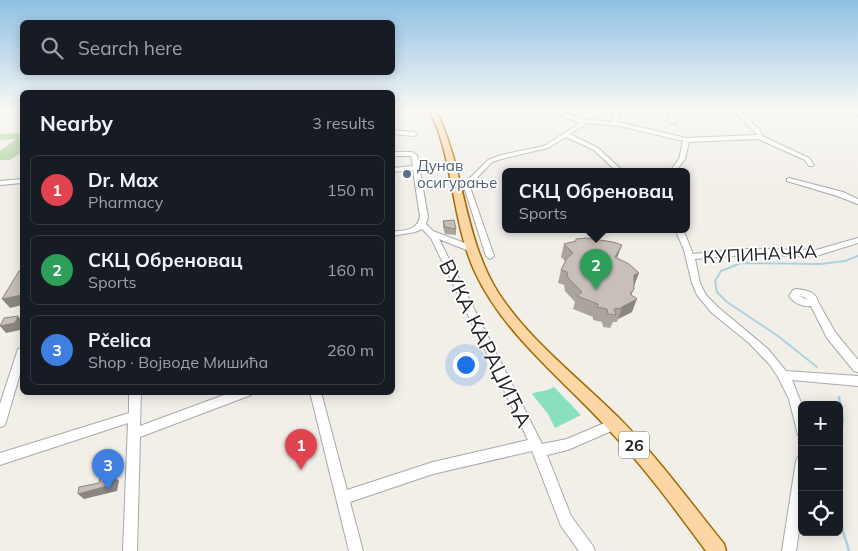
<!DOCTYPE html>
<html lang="en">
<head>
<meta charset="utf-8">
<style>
  body { margin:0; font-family:Mulish,sans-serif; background:#20242c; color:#f1f3f6 }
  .controls { position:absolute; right:15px; bottom:15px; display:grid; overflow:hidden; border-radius:8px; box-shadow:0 2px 12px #0003 }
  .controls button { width:45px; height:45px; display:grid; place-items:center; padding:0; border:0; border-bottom:1px solid #363941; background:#171b24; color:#f1f3f6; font:25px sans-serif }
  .you { position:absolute; left:465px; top:364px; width:18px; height:18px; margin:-12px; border:4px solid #fff; border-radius:50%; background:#1a73e8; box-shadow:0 0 0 8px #1a73e833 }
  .badge { display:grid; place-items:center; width:32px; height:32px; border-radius:50%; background:#d40000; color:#fff; font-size:16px; font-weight:700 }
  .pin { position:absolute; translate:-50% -41px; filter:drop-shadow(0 1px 2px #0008) }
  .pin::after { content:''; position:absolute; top:26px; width:18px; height:15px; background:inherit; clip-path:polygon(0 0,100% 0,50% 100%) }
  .popup { position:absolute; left:502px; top:168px; width:188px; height:65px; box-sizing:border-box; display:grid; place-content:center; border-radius:8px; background:#171b24; filter:drop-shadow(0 1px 4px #0005); font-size:16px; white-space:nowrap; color:#9ea1a6 }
  .popup b { font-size:19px; color:#f1f3f6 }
  .popup::after { content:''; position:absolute; left:50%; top:100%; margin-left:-10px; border:10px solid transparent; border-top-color:#171b24 }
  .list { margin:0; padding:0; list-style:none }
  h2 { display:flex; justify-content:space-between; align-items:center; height:65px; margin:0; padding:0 20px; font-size:21px }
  h2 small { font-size:16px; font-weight:400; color:#9ea1a6 }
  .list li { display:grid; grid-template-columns:32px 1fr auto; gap:15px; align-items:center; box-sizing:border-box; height:70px; margin:0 10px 10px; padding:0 10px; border:1px solid #363941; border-radius:8px }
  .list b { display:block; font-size:19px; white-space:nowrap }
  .list p { margin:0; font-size:16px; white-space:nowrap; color:#9ea1a6 }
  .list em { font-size:16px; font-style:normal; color:#9ea1a6 }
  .icon { flex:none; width:28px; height:28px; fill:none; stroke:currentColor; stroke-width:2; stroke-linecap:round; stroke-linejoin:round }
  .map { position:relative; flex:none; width:858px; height:551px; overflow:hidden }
  .search { position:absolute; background:#171b24; box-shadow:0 2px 12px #0003; left:20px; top:20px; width:375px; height:55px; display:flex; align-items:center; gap:12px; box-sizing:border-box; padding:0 18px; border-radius:8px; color:#9ea1a6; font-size:19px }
  .panel { position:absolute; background:#171b24; box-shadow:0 2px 12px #0003; left:20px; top:90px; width:375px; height:305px; border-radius:8px }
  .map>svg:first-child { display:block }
  .forest { fill:#add19e }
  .pitch { fill:#88e0be }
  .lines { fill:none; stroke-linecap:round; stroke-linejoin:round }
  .stream-far2 { stroke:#aad3df; stroke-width:1 }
  .stream-far1 { stroke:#aad3df; stroke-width:2 }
  .stream { stroke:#aad3df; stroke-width:2.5 }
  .minor-casing { stroke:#a9a9a9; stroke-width:2 }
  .major-casing { stroke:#a06b00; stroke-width:3 }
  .minor { fill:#fff; fill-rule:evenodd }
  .major { fill:#fcd6a4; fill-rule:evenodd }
  .wall { fill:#aba49e }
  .shaded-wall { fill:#8b8681 }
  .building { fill:#c7bfb8; stroke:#8b8681 }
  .service-dot { fill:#5c6f8a; stroke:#fff; stroke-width:2 }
  .labels { text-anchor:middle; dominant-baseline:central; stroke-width:4; stroke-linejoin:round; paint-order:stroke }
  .far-service-label { font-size:15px; fill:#4e5e75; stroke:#fff; text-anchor:start }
  .shield { fill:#fff; stroke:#646464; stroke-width:1 }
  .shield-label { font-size:16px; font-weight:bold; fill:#222 }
  .street-label { font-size:18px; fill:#222; stroke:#fff }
  .near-street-label { font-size:21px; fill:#222; stroke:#fff }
</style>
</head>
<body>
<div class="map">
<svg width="858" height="551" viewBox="0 0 858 551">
  <rect width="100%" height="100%" fill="#f2efe9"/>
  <path class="forest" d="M22 133V152L10 160H0V151L16 139 0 140V134Z"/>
  <path class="pitch" d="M554 387 581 415 555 428 548 414 532 394C540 390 543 393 554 387Z"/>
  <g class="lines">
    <path class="stream-far2" d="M850 109 858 111"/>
    <path class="stream-far1" d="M817 367 778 336 727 302 717 292 715 281 721 271 741 263 820 264 845 261 858 256"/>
    <path class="stream" d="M839 397 843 420 839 444
      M839 518 849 551"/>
    <g class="minor-casing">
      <path id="minor" d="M526 109 545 110 548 109H555L581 119 613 122 615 109H620L618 122 686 138 757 135 755 132 732 109H738L760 130 762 136 809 158 814 165 813 166H809L805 160 758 139 689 142 685 159 676 171H670L679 159 683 141 619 126 587 123 570 134 598 148 623 171H616L594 150 566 137 548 148 505 158 492 162 472 183 470 187 494 256 490 259 486 256 464 187 467 181 488 160 501 155 544 146 580 123 551 111 546 114Z
        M666 109H671L676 123 675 124 670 123Z
        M839 109H847L858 111V115Z
        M392 130 414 132 417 134 414 136 392 134Z
        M392 152H412L417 155 428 217 426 224 433 231 475 247 476 249 475 251H469L439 239 542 444 567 439 614 419 618 420 620 424 618 428 568 450 547 455 571 516 593 546 595 551H579L561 526 532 451 433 474 350 502 363 551H349L310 392H321L347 490 433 462 528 440 431 238 422 229 415 232 392 236V232C404 230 417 231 420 217L413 170 392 172V168L413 166 411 156H392Z
        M789 178 843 192 858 199V204L837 196 787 181V179Z
        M22 179V183L0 185V181Z
        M675 229H683L693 254 744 249 816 250 858 238V243L816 256 744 255 695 259 700 283 706 295 719 308 768 349 786 371 858 376V386L792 380 802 405V436L798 435 789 399 778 377 770 365 749 343 712 313 697 295 692 283 684 250Z
        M796 289C805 290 816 291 818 302L835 332 858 360V372L854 371 827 338 811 306C802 307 794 303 789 296L793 290ZM799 296 804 297 808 300Z
        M22 348V367L6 422 4 426 0 427V404L17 352 18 349Z
        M129 392H141L140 426 232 392H252L251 395 140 437 137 551H123L128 423 0 465V453L129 413Z
        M802 455V510L796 551H782L796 461 798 457Z"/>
    </g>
    <g class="major-casing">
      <path id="major" d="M429 109H435C465 167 463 238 499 294 531 342 579 378 620 419 658 458 690 502 724 544L726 551H706C675 509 645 468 609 430 563 379 505 336 475 272 455 229 454 178 439 133 437 125 432 117 429 109Z"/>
    </g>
    <use href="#minor" class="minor"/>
    <use href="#major" class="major"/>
  </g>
  <path class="wall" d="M443 221 456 229V235L445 234 443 227Z
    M576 239 617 258 634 286 631 295 632 312 618 319 617 322H613L610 328 603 327 602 322 593 320V317L573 309 575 302 565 291 564 285 558 283 561 270 565 261 561 257 564 244 575 241Z"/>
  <path class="shaded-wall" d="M622 245 617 258 615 257Z
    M639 273 634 286V275Z
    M634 289 628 302 637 299 632 312 618 319 622 308 621 309Z
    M22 295V305L10 308 2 299Z
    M18 316 22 321V324L20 330 6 333 0 326Z
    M113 475 119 481 117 491 84 499 78 494Z"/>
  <path class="building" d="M454 220 456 229 445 227 443 221Z
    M586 238 613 242 622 245 615 257 629 264 639 273 634 275V289L630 294 637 299 622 307V308L614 309 616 315 608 314 607 309 597 307 598 304 577 296 582 292 568 278 567 272 561 270 567 258 573 253 564 244 576 241V239Z
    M19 271H22V295L2 299Z
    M18 316 15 323 0 326 4 318Z
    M113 475 111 485 78 494 79 487 99 483 100 478Z"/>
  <linearGradient id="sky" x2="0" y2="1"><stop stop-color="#8fc0e4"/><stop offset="0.59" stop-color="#f9f8f5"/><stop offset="1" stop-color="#f9f8f5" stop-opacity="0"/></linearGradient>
  <rect width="858" height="186" fill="url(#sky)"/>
  <circle class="service-dot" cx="407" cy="174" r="5"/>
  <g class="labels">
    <g class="far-service-label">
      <text x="417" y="165">Дунав<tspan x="417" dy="17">осигурање</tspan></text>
    </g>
    <rect class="shield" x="619" y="431.5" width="30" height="27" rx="4"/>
    <g class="shield-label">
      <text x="634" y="445">26</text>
    </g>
    <g class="street-label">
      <text transform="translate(760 254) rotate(-3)">КУПИНАЧКА</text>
    </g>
    <g class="near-street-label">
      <text transform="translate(486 343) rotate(64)">ВУКА КАРАЏИЋА</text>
    </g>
  </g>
</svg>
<div class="controls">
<button>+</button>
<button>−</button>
<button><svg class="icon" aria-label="locate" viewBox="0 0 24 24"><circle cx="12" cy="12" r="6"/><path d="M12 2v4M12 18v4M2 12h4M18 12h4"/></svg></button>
</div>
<div class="you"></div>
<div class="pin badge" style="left:301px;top:470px;background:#e0444e">1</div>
<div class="pin badge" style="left:596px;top:290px;background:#2e9e5b">2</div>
<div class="popup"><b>СКЦ Обреновац</b>Sports</div>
<div class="pin badge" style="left:108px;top:490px;background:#3f7fe0">3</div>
<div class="search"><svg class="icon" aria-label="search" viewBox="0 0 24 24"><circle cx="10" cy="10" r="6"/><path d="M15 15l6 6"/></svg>Search here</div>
<section class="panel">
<h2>Nearby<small>3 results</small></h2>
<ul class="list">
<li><span class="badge" style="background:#e0444e">1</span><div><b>Dr. Max</b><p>Pharmacy</p></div><em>150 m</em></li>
<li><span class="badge" style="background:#2e9e5b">2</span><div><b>СКЦ Обреновац</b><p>Sports</p></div><em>160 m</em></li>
<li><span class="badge" style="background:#3f7fe0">3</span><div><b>Pčelica</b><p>Shop · Војводе Мишића</p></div><em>260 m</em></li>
</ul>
</section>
</div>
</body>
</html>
